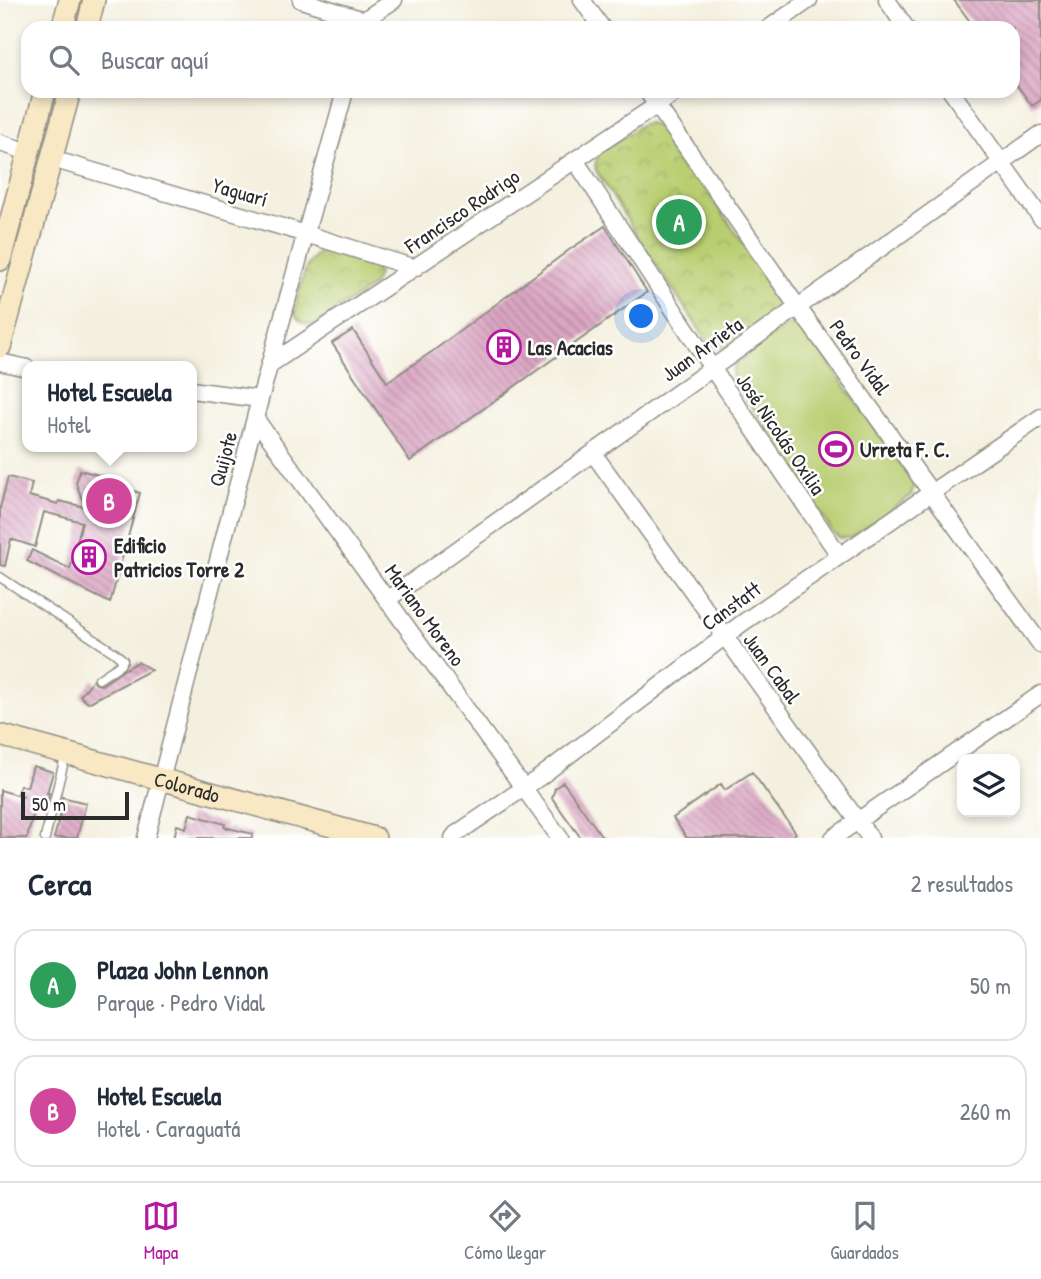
<!DOCTYPE html>
<html lang="es">
<head>
<meta charset="utf-8">
<style>
  body { margin:0; font-family:"Patrick Hand",sans-serif; background:#f6f6f7; color:#1f2937 }
  .controls { position:absolute; right:21px; bottom:21px; display:grid; overflow:hidden; border-radius:14px; box-shadow:0 4px 10px #0003 }
  .controls button { width:63px; height:63px; display:grid; place-items:center; padding:0; border:0; border-bottom:2px solid #e0e1e3; background:#fff; color:#1f2937; font:35px sans-serif }
  .scale { position:absolute; left:21px; bottom:18px; width:108px; box-sizing:border-box; padding-left:7px; border:4px solid #2b2b2b; border-top:0; font-size:19px; line-height:24px; white-space:nowrap; color:#2b2b2b; -webkit-text-stroke:5px #fff; paint-order:stroke }
  .you { position:absolute; left:642px; top:317px; width:24px; height:24px; margin:-18px; border:5px solid #fff; border-radius:50%; background:#1a73e8; box-shadow:0 0 0 10px #1a73e833 }
  .badge { display:grid; place-items:center; width:46px; height:46px; border-radius:50%; background:#b5179e; color:#fff; font-size:23px; font-weight:700 }
  .pin { position:absolute; translate:-50% -50%; border:4px solid #fff; box-shadow:0 2px 7px #0006 }
  .popup { position:absolute; left:22px; top:361px; width:175px; height:91px; box-sizing:border-box; display:grid; place-content:center; border-radius:14px; background:#fff; filter:drop-shadow(0 2px 5px #0005); font-size:23px; white-space:nowrap; color:#747a83 }
  .popup b { font-size:26px; color:#1f2937 }
  .popup::after { content:''; position:absolute; left:50%; top:100%; margin-left:-14px; border:14px solid transparent; border-top-color:#fff }
  .list { margin:0; padding:0; list-style:none }
  h2 { display:flex; justify-content:space-between; align-items:center; height:91px; margin:0; padding:0 28px; font-size:30px }
  h2 small { font-size:23px; font-weight:400; color:#747a83 }
  .list li { display:grid; grid-template-columns:46px 1fr auto; gap:21px; align-items:center; box-sizing:border-box; height:112px; margin:0 14px 14px; padding:0 14px; border:2px solid #e0e1e3; border-radius:21px }
  .list b { display:block; font-size:26px; white-space:nowrap }
  .list p { margin:0; font-size:23px; white-space:nowrap; color:#747a83 }
  .list em { font-size:23px; font-style:normal; color:#747a83 }
  .icon { flex:none; width:38px; height:38px; fill:none; stroke:currentColor; stroke-width:2; stroke-linecap:round; stroke-linejoin:round }
  .map { position:relative; flex:none; width:1041px; height:838px; overflow:hidden }
  .search { position:absolute; background:#fff; box-shadow:0 4px 10px #0003; left:21px; right:21px; top:21px; height:77px; display:flex; align-items:center; gap:18px; box-sizing:border-box; padding:0 24px; border-radius:21px; color:#747a83; font-size:26px }
  .sheet { height:343px; background:#fff }
  nav { display:flex; justify-content:space-around; align-items:center; box-sizing:border-box; height:98px; border-top:2px solid #e0e1e3; background:#fff; font-size:19px; color:#747a83 }
  nav a { display:grid; justify-items:center; gap:4px }
  nav .on { color:#b5179e }
  .map>svg:first-child { display:block }
  .park { fill:url(#park-crowns); stroke:#727c4e; stroke-width:2 }
  .pitch { fill:#b9ce71; stroke:#727c4e; stroke-width:2 }
  .building { fill:url(#building-back-hatch) }
  .lines { fill:none; stroke-linecap:round; stroke-linejoin:round }
  .lane-casing { stroke:#908e85; stroke-width:11 }
  .street-casing { stroke:#908e85; stroke-width:19 }
  .secondary-casing { stroke:#908e85; stroke-width:24 }
  .lane { stroke:#fff; stroke-width:8 }
  .street { stroke:#fff; stroke-width:16 }
  .secondary { stroke:#f8e8c3; stroke-width:21 }
  .labels { text-anchor:middle; dominant-baseline:central; stroke-width:5; stroke-linejoin:round; paint-order:stroke }
  .street-label { font-size:21px; fill:#2b2b2b; stroke:#fff }
  .poi-label { font-size:21px; font-weight:bold; fill:#2b2b2b; stroke:#fff; text-anchor:start }
</style>
</head>
<body>
<div class="map">
<svg width="1041" height="838" viewBox="0 0 1041 838">
  <defs>
    <pattern id="park-crowns" width="20" height="18" patternUnits="userSpaceOnUse" patternTransform="scale(1.75)"><rect width="20" height="18" fill="#b9ce71"/><path d="M2 6a3 3 0 1 1 6 0M12 15a3 3 0 1 1 6 0" fill="none" stroke="#9fb162"/></pattern>
    <pattern id="building-back-hatch" width="6" height="6" patternUnits="userSpaceOnUse" patternTransform="scale(1.75)"><rect width="6" height="6" fill="#dba5c2"/><path d="M-1 5l2 2M0 0l6 6M5-1l2 2" fill="none" stroke="#b2879e"/></pattern>
  </defs>
  <rect width="100%" height="100%" fill="#fff"/>
  <filter id="ink" filterUnits="userSpaceOnUse"><feTurbulence type="fractalNoise" baseFrequency=".0143" numOctaves="2"/><feDisplacementMap in="SourceGraphic" scale="14" xChannelSelector="R" yChannelSelector="G"/><feConvolveMatrix kernelMatrix="1 2 1 2 8 2 1 2 1" color-interpolation-filters="sRGB"/></filter>
  <filter id="wash" filterUnits="userSpaceOnUse"><feTurbulence type="fractalNoise" baseFrequency=".00686" numOctaves="4" result="noise"/><feDisplacementMap in="SourceGraphic" scale="28" xChannelSelector="R" yChannelSelector="G"/><feGaussianBlur stdDeviation="1.57" result="paint"/><feColorMatrix in="noise" values="0 0 0 0 0 0 0 0 0 0 0 0 0 0 0 0 0 1.4 0 .05"/><feComposite in="paint" operator="in"/></filter>
  <g filter="url(#wash)">
    <rect width="100%" height="100%" fill="#f4f0df"/>
    <path class="park" d="M648 123 662 128 670 138 781 297V305L777 312 733 345C723 350 717 349 708 342L648 253 596 170 595 165 599 153 642 124Z
      M326 249 370 262 374 266 378 274 374 284 370 288 314 325C304 324 295 320 295 310 300 289 303 256 326 249Z"/>
    <path class="pitch" d="M793 325 804 328 914 483 911 496 851 538H840L833 533 760 418 734 381C733 376 732 375 733 369 737 358 775 335 786 326Z"/>
    <g id="blocks">
      <path class="building" d="M954 0H1041V100L1032 106 1013 80V28H975Z
        M605 226 647 292 410 461 332 343 353 330 387 382 433 351 569 250Z
        M80 470 110 478 104 482 140 493 110 603 27 561 32 550 70 569 82 522 44 512 35 547 11 539 5 566 0 565V508L8 477 32 483 29 496 58 504 59 501 85 507 76 483Z
        M138 662 151 670 88 703 80 696 93 680 96 684 102 685 125 669Z
        M33 766 53 772 47 793H49L47 804 37 801 27 838H0V790L24 797 18 795 20 785 27 787Z
        M752 772 796 833 790 838H687L673 818 721 784 725 790Z
        M563 782 603 838H581L552 798 555 788Z
        M62 797 86 803 77 838H54L62 809 59 808Z
        M190 814 225 824 224 827 253 834 252 838H174L177 825 186 828Z"/>
    </g>
  </g>
  <g filter="url(#ink)">
    <use href="#blocks" fill-opacity="0" stroke="#908e85" stroke-width="2"/>
    <g class="lines">
      <g class="lane-casing">
        <path id="lane" d="M0 577 115 653 123 660 120 665 99 679
          M45 838 66 753"/>
      </g>
      <g class="street-casing">
        <path id="street" d="M301 0 364 20
          M582 0 602 28
          M887 0 906 28
          M364 20 394 0
          M769 28 809 0
          M647 91 797 306 1041 645
          M951 91 1041 218
          M0 143 29 152
          M52 159 306 234 415 268
          M575 160 712 368 839 555
          M0 362 27 368
          M269 365 678 91
          M191 390 260 399
          M255 418 560 838
          M593 453 870 838
          M388 599 1041 134
          M146 838 260 399 345 91
          M453 838 456 834 540 777 741 624 1041 417
          M833 838 1041 694"/>
      </g>
      <g class="secondary-casing">
        <g id="secondary">
          <path d="M62 28 70 0"/>
          <path d="M87 28 94 0"/>
          <path d="M0 260 45 91"/>
          <path d="M0 347 70 91"/>
          <path id="s1" d="M0 735 375 838"/>
        </g>
      </g>
      <use href="#lane" class="lane"/>
      <use href="#street" class="street"/>
      <use href="#secondary" class="secondary"/>
    </g>
  </g>
  <defs>
    <g id="building-ring" transform="scale(1.75)"><circle r="9.5" fill="#fff" stroke="#b5179e" stroke-width="1.5"/><path d="M-4-6H4V6H1V3H-1V6H-4ZM-2.5-4.3h1.7v1.8h-1.7ZM.8-4.3h1.7v1.8H.8ZM-2.5-1h1.7V.8h-1.7ZM.8-1h1.7V.8H.8Z" fill="#b5179e"/></g>
    <g id="stadium-ring" transform="scale(1.75)"><circle r="9.5" fill="#fff" stroke="#b5179e" stroke-width="1.5"/><path d="M0-5a6.5 5 0 1 0 0 10a6.5 5 0 1 0 0-10ZM-3.5-1.8h7v3.6h-7Z" fill="#b5179e"/></g>
  </defs>
  <g fill-rule="evenodd">
    <use href="#building-ring" x="504" y="347"/>
    <use href="#stadium-ring" x="836" y="449"/>
    <use href="#building-ring" x="89" y="557"/>
  </g>
  <g class="labels">
    <g class="street-label">
      <text transform="translate(240 192) rotate(16)">Yaguarí</text>
      <text transform="translate(462 211) rotate(-34)">Francisco Rodrigo</text>
      <text transform="translate(702 349) rotate(-36)">Juan Arrieta</text>
      <text transform="translate(860 357) rotate(54)">Pedro Vidal</text>
      <text transform="translate(781 434) rotate(56)">José Nicolás Oxilia</text>
      <text transform="translate(223 459) rotate(-75)">Quijote</text>
      <text transform="translate(731 606) rotate(-36)">Canstatt</text>
      <text transform="translate(425 615) rotate(54)">Mariano Moreno</text>
      <text transform="translate(772 668) rotate(54)">Juan Cabal</text>
      <text stroke="none"><textPath href="#s1" startOffset="194">Colorado</textPath></text>
    </g>
    <g class="poi-label">
      <text x="528" y="347">Las Acacias</text>
      <text x="860" y="449">Urreta F. C.</text>
      <text x="114" y="545">Edificio<tspan x="114" dy="24">Patricios Torre 2</tspan></text>
    </g>
  </g>
</svg>
<div class="controls">
<button><svg class="icon" aria-label="layers" viewBox="0 0 24 24"><path d="M12 4l9 5-9 5-9-5zM3 14l9 5 9-5"/></svg></button>
</div>
<div class="scale">50 m</div>
<div class="you"></div>
<div class="pin badge" style="left:679px;top:222px;background:#2e9e5b">A</div>
<div class="pin badge" style="left:109px;top:501px;background:#d1479c">B</div>
<div class="popup"><b>Hotel Escuela</b>Hotel</div>
<div class="search"><svg class="icon" aria-label="search" viewBox="0 0 24 24"><circle cx="10" cy="10" r="6"/><path d="M15 15l6 6"/></svg>Buscar aquí</div>
</div>
<section class="sheet">
<h2>Cerca<small>2 resultados</small></h2>
<ul class="list">
<li><span class="badge" style="background:#2e9e5b">A</span><div><b>Plaza John Lennon</b><p>Parque · Pedro Vidal</p></div><em>50 m</em></li>
<li><span class="badge" style="background:#d1479c">B</span><div><b>Hotel Escuela</b><p>Hotel · Caraguatá</p></div><em>260 m</em></li>
</ul>
</section>
<nav>
<a class="on"><svg class="icon" aria-label="map" viewBox="0 0 24 24"><path d="M3 6l6-2 6 2 6-2v14l-6 2-6-2-6 2zM9 4v14M15 6v14"/></svg>Mapa</a>
<a><svg class="icon" aria-label="directions" viewBox="0 0 24 24"><path d="M12 3l9 9-9 9-9-9zM9 14v-3h6M13 9l2 2-2 2"/></svg>Cómo llegar</a>
<a><svg class="icon" aria-label="saved" viewBox="0 0 24 24"><path d="M7 4h10v16l-5-4-5 4z"/></svg>Guardados</a>
</nav>
</body>
</html>
